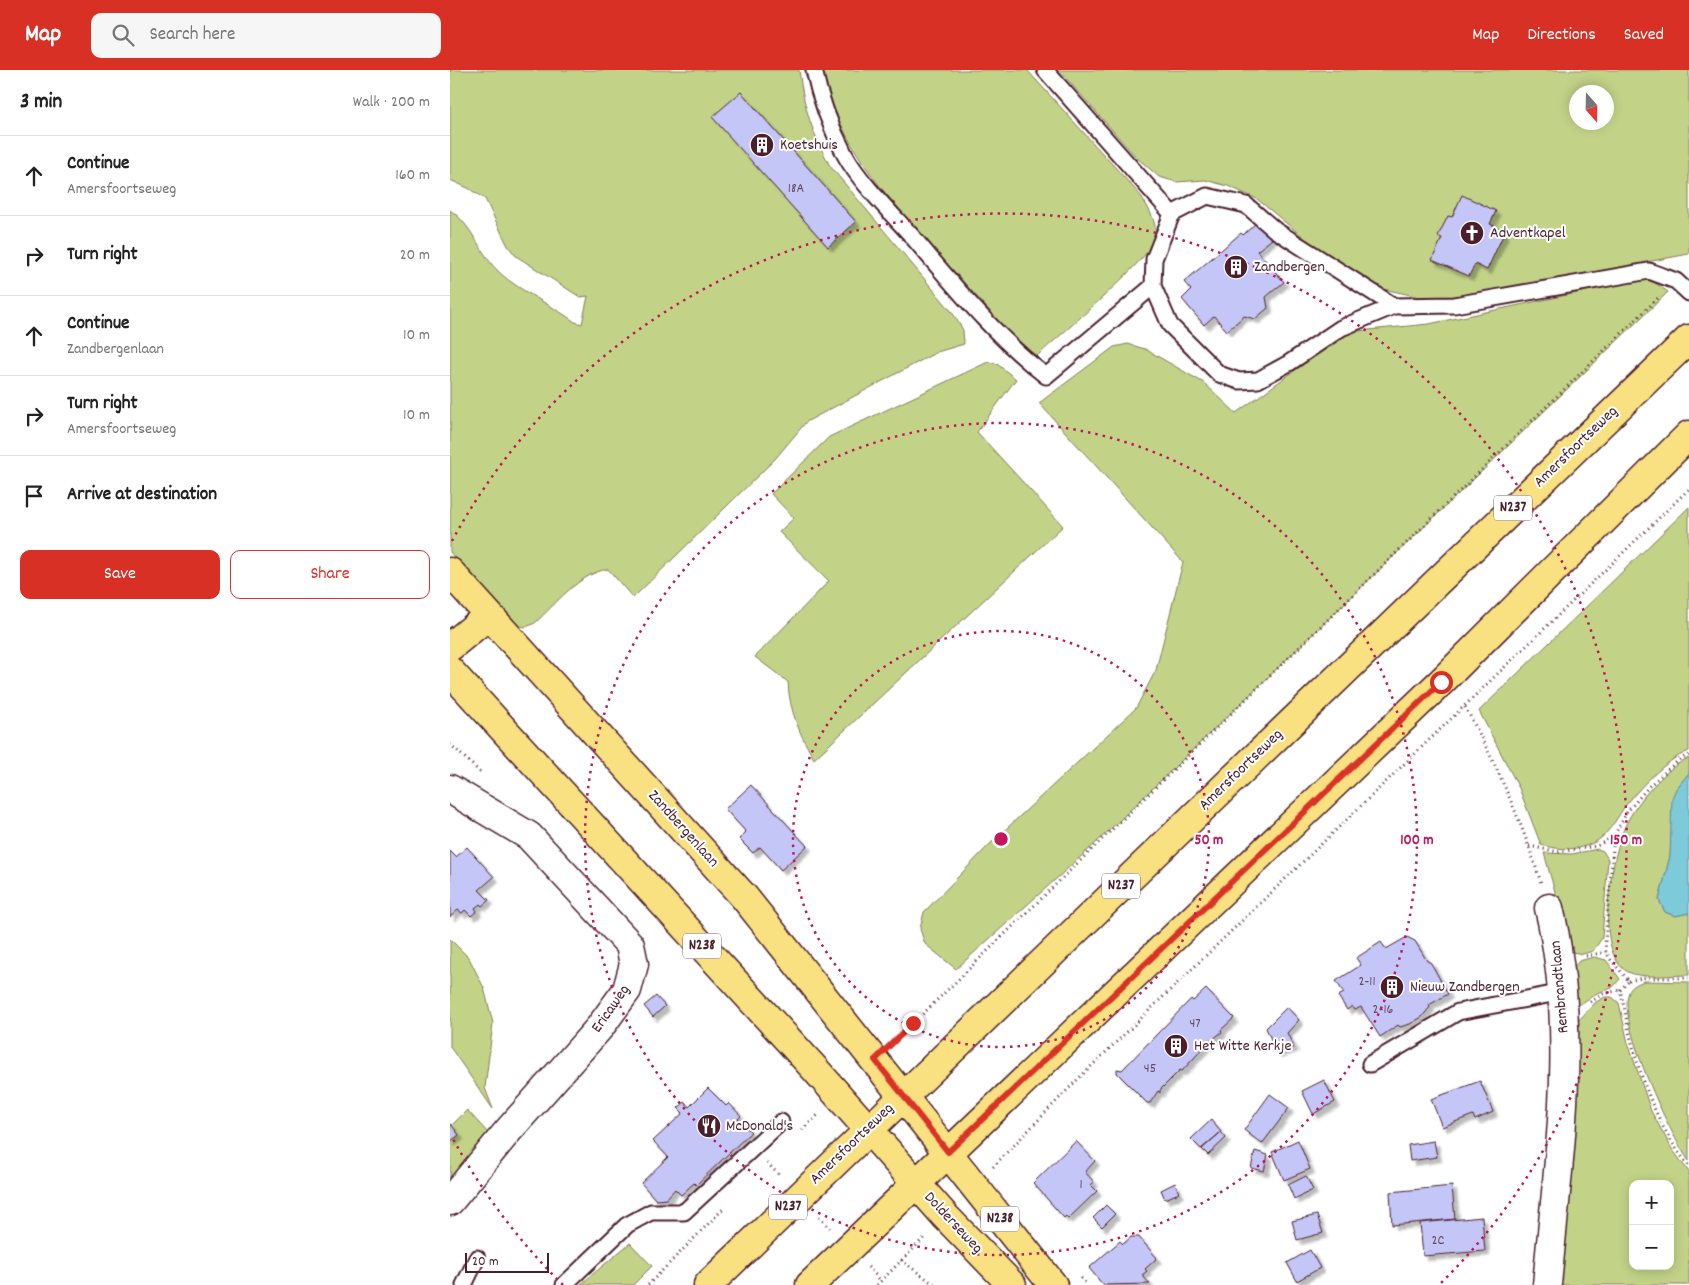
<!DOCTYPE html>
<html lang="en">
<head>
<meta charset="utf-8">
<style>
  body { margin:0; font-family:Dekko,sans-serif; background:#f6f6f6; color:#222 }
  .controls { position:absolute; right:15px; bottom:15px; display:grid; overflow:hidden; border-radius:10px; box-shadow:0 2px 12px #0003 }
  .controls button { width:45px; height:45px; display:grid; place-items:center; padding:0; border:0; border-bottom:1px solid #e0e0e0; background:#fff; color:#222; font:25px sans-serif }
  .compass { position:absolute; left:1119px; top:15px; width:45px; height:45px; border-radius:50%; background:#fff; box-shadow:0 2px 12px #0003; rotate:160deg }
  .scale { position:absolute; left:15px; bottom:12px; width:84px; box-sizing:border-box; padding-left:5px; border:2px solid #4a1f2b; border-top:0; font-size:14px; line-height:18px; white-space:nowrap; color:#4a1f2b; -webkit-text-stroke:4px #fff; paint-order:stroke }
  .stop { position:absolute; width:15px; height:15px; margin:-11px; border:4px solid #d93025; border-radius:50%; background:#fff }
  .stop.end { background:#d93025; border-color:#fff; box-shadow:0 1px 5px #0008 }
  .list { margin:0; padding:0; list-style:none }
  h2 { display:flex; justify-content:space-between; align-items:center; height:65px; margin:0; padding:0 20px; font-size:21px }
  h2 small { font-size:16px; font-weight:400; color:#767676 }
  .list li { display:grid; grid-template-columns:32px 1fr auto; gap:15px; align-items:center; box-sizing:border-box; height:80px; padding:0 20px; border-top:1px solid #e0e0e0 }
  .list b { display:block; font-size:19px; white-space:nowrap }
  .list p { margin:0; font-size:16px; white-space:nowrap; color:#767676 }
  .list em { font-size:16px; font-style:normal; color:#767676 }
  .actions { display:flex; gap:10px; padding:15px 20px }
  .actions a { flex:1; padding:11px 0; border:1px solid #d93025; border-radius:10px; text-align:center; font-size:18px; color:#d93025 }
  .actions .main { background:#d93025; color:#fff }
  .icon { flex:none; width:28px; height:28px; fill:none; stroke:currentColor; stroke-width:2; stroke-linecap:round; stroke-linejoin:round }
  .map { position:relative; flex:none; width:1239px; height:1215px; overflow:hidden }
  header { display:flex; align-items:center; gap:30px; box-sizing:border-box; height:70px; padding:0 25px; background:#d93025; color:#fff }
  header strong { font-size:24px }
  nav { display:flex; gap:28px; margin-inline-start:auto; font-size:18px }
  .search { width:350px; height:45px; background:#f6f6f6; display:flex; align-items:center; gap:12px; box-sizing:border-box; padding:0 18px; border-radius:10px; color:#767676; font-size:19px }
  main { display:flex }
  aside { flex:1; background:#fff }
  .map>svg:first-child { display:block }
  .green { fill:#c2d388; stroke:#86795a; fill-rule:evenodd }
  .water { fill:#7ccada; stroke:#688694 }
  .building { fill:#c4c6f8; stroke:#4a1f2b; filter:url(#shadow) }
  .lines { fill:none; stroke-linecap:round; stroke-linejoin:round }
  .service-casing { stroke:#4a1f2b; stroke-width:19 }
  .minor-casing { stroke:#4a1f2b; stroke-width:31 }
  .primary-casing { stroke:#4a1f2b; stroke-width:31 }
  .path { stroke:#4a1f2b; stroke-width:3; stroke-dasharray:1 4; stroke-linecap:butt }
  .service { stroke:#fff; stroke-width:15 }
  .minor { stroke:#fff; stroke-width:28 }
  .primary { stroke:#f9e181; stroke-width:28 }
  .route { stroke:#d93025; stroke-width:6 }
  .ring { fill:none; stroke:#c2185b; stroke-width:2.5; stroke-dasharray:2.5 5 }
  .labels { text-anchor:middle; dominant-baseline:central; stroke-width:4; stroke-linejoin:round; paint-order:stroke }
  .number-label { font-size:14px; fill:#68495e }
  .shield { fill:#fff; stroke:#80626b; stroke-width:1 }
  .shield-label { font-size:15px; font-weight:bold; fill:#4a1f2b }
  .poi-label { font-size:16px; fill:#4a1f2b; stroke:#fff; text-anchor:start }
  .street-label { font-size:16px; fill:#4a1f2b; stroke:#fff }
  .centre { fill:#c2185b; stroke:#fff; stroke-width:2.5 }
  .ring-label { font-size:15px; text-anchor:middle; font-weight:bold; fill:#c2185b; stroke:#fff; stroke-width:4; stroke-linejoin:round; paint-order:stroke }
</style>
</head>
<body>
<header>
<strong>Map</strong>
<div class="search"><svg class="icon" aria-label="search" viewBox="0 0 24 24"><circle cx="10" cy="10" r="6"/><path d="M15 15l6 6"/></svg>Search here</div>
<nav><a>Map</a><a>Directions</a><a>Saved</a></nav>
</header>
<main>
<aside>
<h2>3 min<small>Walk · 200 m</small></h2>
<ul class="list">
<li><svg class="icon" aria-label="ahead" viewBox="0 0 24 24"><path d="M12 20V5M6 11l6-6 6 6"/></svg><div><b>Continue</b><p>Amersfoortseweg</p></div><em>160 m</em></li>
<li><svg class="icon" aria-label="right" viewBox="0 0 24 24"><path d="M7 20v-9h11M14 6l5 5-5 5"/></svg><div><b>Turn right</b></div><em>20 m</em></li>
<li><svg class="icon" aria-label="ahead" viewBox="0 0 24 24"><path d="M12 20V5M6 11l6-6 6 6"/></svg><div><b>Continue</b><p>Zandbergenlaan</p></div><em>10 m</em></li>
<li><svg class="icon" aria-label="right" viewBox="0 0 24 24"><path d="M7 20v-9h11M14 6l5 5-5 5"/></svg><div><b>Turn right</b><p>Amersfoortseweg</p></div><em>10 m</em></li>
<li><svg class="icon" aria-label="arrive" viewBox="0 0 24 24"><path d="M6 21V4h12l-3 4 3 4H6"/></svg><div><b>Arrive at destination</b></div></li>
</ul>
<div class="actions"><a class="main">Save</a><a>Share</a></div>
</aside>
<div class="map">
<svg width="1239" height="1215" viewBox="0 0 1239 1215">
  <defs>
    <filter id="shadow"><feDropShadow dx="4.5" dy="4.5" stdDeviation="1" flood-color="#0004"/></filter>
  </defs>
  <rect width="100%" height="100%" fill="#fff"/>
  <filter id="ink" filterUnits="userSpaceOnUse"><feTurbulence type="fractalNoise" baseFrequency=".02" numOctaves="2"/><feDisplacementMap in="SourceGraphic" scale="10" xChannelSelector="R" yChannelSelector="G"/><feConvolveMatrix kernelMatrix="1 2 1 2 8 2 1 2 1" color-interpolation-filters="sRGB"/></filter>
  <g filter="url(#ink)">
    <path class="green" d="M0 0H349C354 39 362 62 380 96L502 242 513 260 514 274 487 282 356 352 325 389 183 528 158 499C128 504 106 534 85 553L76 557 56 553 0 482V140C23 155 30 185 50 203 71 222 102 235 125 252L132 254 138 226 130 227 66 186 58 176 35 129 18 118 0 110Z
      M372 0H577L691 126C699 139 708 153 705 169 700 189 607 268 587 286L576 281C547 249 518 217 489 185 439 130 388 74 372 0Z
      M609 0H1239V184L988 231 929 218 887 195 807 129 778 116 755 110 727 112 709 107 685 86ZM1126 22H1156V52H1126Z
      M1198 208 1218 222 646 773 506 899 475 874 470 859 474 842 541 773 686 638 706 600 733 492 589 333 664 277 678 274 695 279 754 313 786 343 898 262 979 254Z
      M538 292 547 294 566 309 527 362 613 456 364 689C350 665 339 640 338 612L305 587 379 511 329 462 344 448 321 424 379 367Z
      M1239 437V681C1214 691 1190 717 1173 739 1166 750 1158 764 1147 771 1130 781 1109 780 1091 775L1069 718 1029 641Z
      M1239 688V703L1226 719 1220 786 1209 830 1215 842 1225 846 1239 843V905C1223 905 1191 909 1178 902 1142 883 1162 784 1176 754 1186 733 1217 696 1239 688Z
      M1148 779 1153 781 1158 789 1152 868 1143 881 1133 884 1122 882 1094 783 1122 784Z
      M0 869 19 888 34 918 43 953 35 1018 43 1039 0 977Z
      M1144 887 1156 890 1170 909 1162 918 1147 923 1126 937 1124 897 1129 891Z
      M1194 911 1239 912V1091C1220 1065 1169 955 1178 925 1180 916 1187 914 1194 911Z
      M1155 927H1162L1169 933 1178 973 1201 1041 1222 1079 1239 1102V1215H1110L1126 1053 1123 1042 1127 952 1146 932ZM1183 1114H1220V1196H1183Z
      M17 1040 38 1063 0 1111V1057Z
      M180 1173 202 1196 183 1215H130Z"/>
    <path class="water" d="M1239 703V843L1225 846 1215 842 1209 830 1220 786 1222 728 1226 719Z"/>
    <path class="building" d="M291 22 406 152 378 177 262 47Z
      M1012 125 1046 141 1040 154 1055 161 1037 200 1025 194 1019 206 982 190 992 168 988 166 998 146 1002 147Z
      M807 152 822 169 807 181 834 212 816 227 818 238 805 249 794 246 777 261 764 246 754 255 732 229 741 220 734 212 791 163 793 165Z
      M301 715 357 776 331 800 310 777 303 783 289 769 296 762 275 739Z
      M17 777 44 807 29 820 39 830 32 836 30 834 25 838 27 841 21 846 15 840 12 843 8 840 0 847V781L6 787Z
      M957 867 965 871 977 891 981 893 998 924 979 935 980 937 972 947 960 954 950 957 948 955 930 967 911 937 905 940 902 936 897 940 888 926 894 923 886 911 911 895 906 888 931 872 936 879Z
      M756 919 784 948 771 960 772 962 758 973V976L756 975 732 1001 730 1000 710 1020V1023L708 1021 700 1033H697L667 1003V999L672 1000 741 929 743 931Z
      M206 926 215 936 203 947 194 936Z
      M837 937 849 950 837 963 844 977 827 983 816 958Z
      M874 1010 885 1032 863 1044 852 1021Z
      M1030 1011 1043 1042 1025 1050 1023 1045 992 1057 981 1029Z
      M258 1018 276 1036 279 1033 291 1046 288 1049 301 1062 246 1115 244 1113 231 1125 225 1119 216 1129 206 1130 191 1113 218 1087 203 1071 233 1043 228 1038 235 1032 239 1037Z
      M820 1024 839 1038 812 1074 794 1060Z
      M761 1050 771 1062 751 1079 741 1069Z
      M0 1053 9 1065 0 1072Z
      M771 1062 776 1068 758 1085 752 1079Z
      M848 1070 860 1099 834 1110 822 1082Z
      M626 1071 645 1091 635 1102 644 1112 641 1115 647 1121 618 1149 616 1146 614 1148 583 1113Z
      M984 1071 987 1087 960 1091 958 1075Z
      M805 1081 818 1085 814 1101 801 1098Z
      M856 1106 863 1120 844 1129 838 1115Z
      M725 1113 729 1123 715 1129 711 1120Z
      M1002 1116 1005 1149 942 1155 940 1122Z
      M656 1135 665 1144 652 1157 643 1148Z
      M867 1145 873 1163 847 1170 842 1151Z
      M1032 1147 1035 1181 973 1186 970 1153Z
      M681 1167H689L707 1188 695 1199 697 1201 692 1205 700 1214 653 1215 639 1198 670 1171 673 1174Z
      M860 1180 870 1198 847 1211 837 1193Z"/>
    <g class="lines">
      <g class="service-casing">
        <path id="service" d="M364 0C370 29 381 58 395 85 409 111 440 142 460 164 503 214 544 266 596 306L703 216
          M595 0 722 144
          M944 236 825 160 796 135 757 126 722 144 704 189 703 216 720 255 769 304 789 311 808 310 839 293 891 258 944 236 1004 235 1199 201 1226 211 1239 223
          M920 994 1008 942 1113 922
          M14 1215 27 1188
          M114 1215 177 1155 201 1142H234L331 1052"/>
      </g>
      <g class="minor-casing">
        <path id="minor" d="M0 719 79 766 180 875 184 894 177 920 150 957 58 1061 0 1131
          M1097 1215C1108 1090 1129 962 1099 838"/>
      </g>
      <g class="primary-casing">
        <path id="primary" d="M0 502 295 828 603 1215
          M0 577 39 545
          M0 601 364 998 495 1146 562 1215
          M258 1215 1239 269
          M360 1215 991 612 1239 365"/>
      </g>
      <path class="path" d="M1015 637C1046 693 1072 752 1091 813
        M0 674 30 702
        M1164 766 1155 872 1156 882 1161 890 1179 911 1170 920C1175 938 1177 956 1182 973 1193 1016 1211 1062 1239 1096
        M1079 776 1108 782 1147 776 1164 766 1177 742 1200 715 1230 689 1239 685
        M1136 886 1156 882
        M1179 911 1192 908H1239
        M1140 932 1153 924 1170 920
        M444 972 1208 228
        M352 1060 369 1044
        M317 1093 330 1106
        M543 1097 625 1012 1239 419
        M369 1147 380 1158
        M451 1190 485 1215
        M418 1197 431 1211
        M631 1208 637 1215
        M198 1215 273 1139
        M427 1215 476 1166"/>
      <use href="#service" class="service"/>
      <use href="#minor" class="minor"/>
      <use href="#primary" class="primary"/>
    </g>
  </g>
  <g class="lines" filter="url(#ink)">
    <path class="route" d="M463 953 425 990 498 1082 991 612"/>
  </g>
  <g class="ring">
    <circle cx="551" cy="769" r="208"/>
    <circle cx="551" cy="769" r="416"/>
    <path d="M113 1215A625 625 0 0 1 2 1067M2 471A625 625 0 1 1 989 1215"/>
  </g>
  <defs>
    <g id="building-disc" transform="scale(1.25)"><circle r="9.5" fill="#4a1f2b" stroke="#fff"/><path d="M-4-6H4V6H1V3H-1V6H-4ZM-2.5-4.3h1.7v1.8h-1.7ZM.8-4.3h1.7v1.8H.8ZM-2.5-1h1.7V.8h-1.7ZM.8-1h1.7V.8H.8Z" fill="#fff"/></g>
    <g id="church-disc" transform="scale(1.25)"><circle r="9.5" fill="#4a1f2b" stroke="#fff"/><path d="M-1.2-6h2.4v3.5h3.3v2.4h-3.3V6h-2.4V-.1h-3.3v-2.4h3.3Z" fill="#fff"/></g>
    <g id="restaurant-disc" transform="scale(1.25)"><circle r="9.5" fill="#4a1f2b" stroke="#fff"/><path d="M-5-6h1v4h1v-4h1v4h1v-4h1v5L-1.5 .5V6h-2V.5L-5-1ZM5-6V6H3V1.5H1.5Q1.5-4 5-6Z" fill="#fff"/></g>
  </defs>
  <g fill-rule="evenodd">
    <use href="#building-disc" x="312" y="75"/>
    <use href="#church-disc" x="1022" y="163"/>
    <use href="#building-disc" x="786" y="197"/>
    <use href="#building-disc" x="942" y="917"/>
    <use href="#building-disc" x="726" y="976"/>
    <use href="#restaurant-disc" x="259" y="1056"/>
  </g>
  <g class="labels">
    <g class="number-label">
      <text x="346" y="119">18A</text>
      <text x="917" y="912">2-11</text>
      <text x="933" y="940">2-16</text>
      <text x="745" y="954">47</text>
      <text x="700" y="999">45</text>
      <text x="631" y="1115">1</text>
      <text x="988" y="1171">2C</text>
    </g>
    <g class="shield">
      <rect x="1044" y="425.5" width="38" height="25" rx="4"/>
      <rect x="652" y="803.5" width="38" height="25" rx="4"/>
      <rect x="233" y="863.5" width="38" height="25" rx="4"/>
      <rect x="319" y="1124.5" width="38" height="25" rx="4"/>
      <rect x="531" y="1136.5" width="38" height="25" rx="4"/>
    </g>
    <g class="shield-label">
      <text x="1063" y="438">N237</text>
      <text x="671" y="816">N237</text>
      <text x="252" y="876">N238</text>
      <text x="338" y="1137">N237</text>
      <text x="550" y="1149">N238</text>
    </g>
    <g class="poi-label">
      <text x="330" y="75">Koetshuis</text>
      <text x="1040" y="163">Adventkapel</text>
      <text x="804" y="197">Zandbergen</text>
      <text x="960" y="917">Nieuw Zandbergen</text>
      <text x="744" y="976">Het Witte Kerkje</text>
      <text x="276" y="1056">McDonald's</text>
    </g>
    <g class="street-label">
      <text transform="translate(1126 377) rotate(-44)">Amersfoortseweg</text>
      <text transform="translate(791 700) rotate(-44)">Amersfoortseweg</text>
      <text transform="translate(233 759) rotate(48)">Zandbergenlaan</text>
      <text transform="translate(1110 917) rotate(-95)">Rembrandtlaan</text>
      <text transform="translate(161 939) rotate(-55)">Ericaweg</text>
      <text transform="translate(402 1074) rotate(-44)">Amersfoortseweg</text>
      <text transform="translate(503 1153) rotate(47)">Dolderseweg</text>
    </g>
  </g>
  <circle cx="551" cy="769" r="8" class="centre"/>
  <g class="ring-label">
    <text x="759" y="774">50 m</text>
    <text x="967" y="774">100 m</text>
    <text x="1176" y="774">150 m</text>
  </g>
</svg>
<div class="controls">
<button>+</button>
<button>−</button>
</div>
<svg class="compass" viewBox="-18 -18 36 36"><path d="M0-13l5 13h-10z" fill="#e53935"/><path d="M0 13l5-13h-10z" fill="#767676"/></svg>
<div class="scale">20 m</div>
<div class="stop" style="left:991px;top:612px"></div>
<div class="stop end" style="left:463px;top:953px"></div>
</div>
</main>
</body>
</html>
